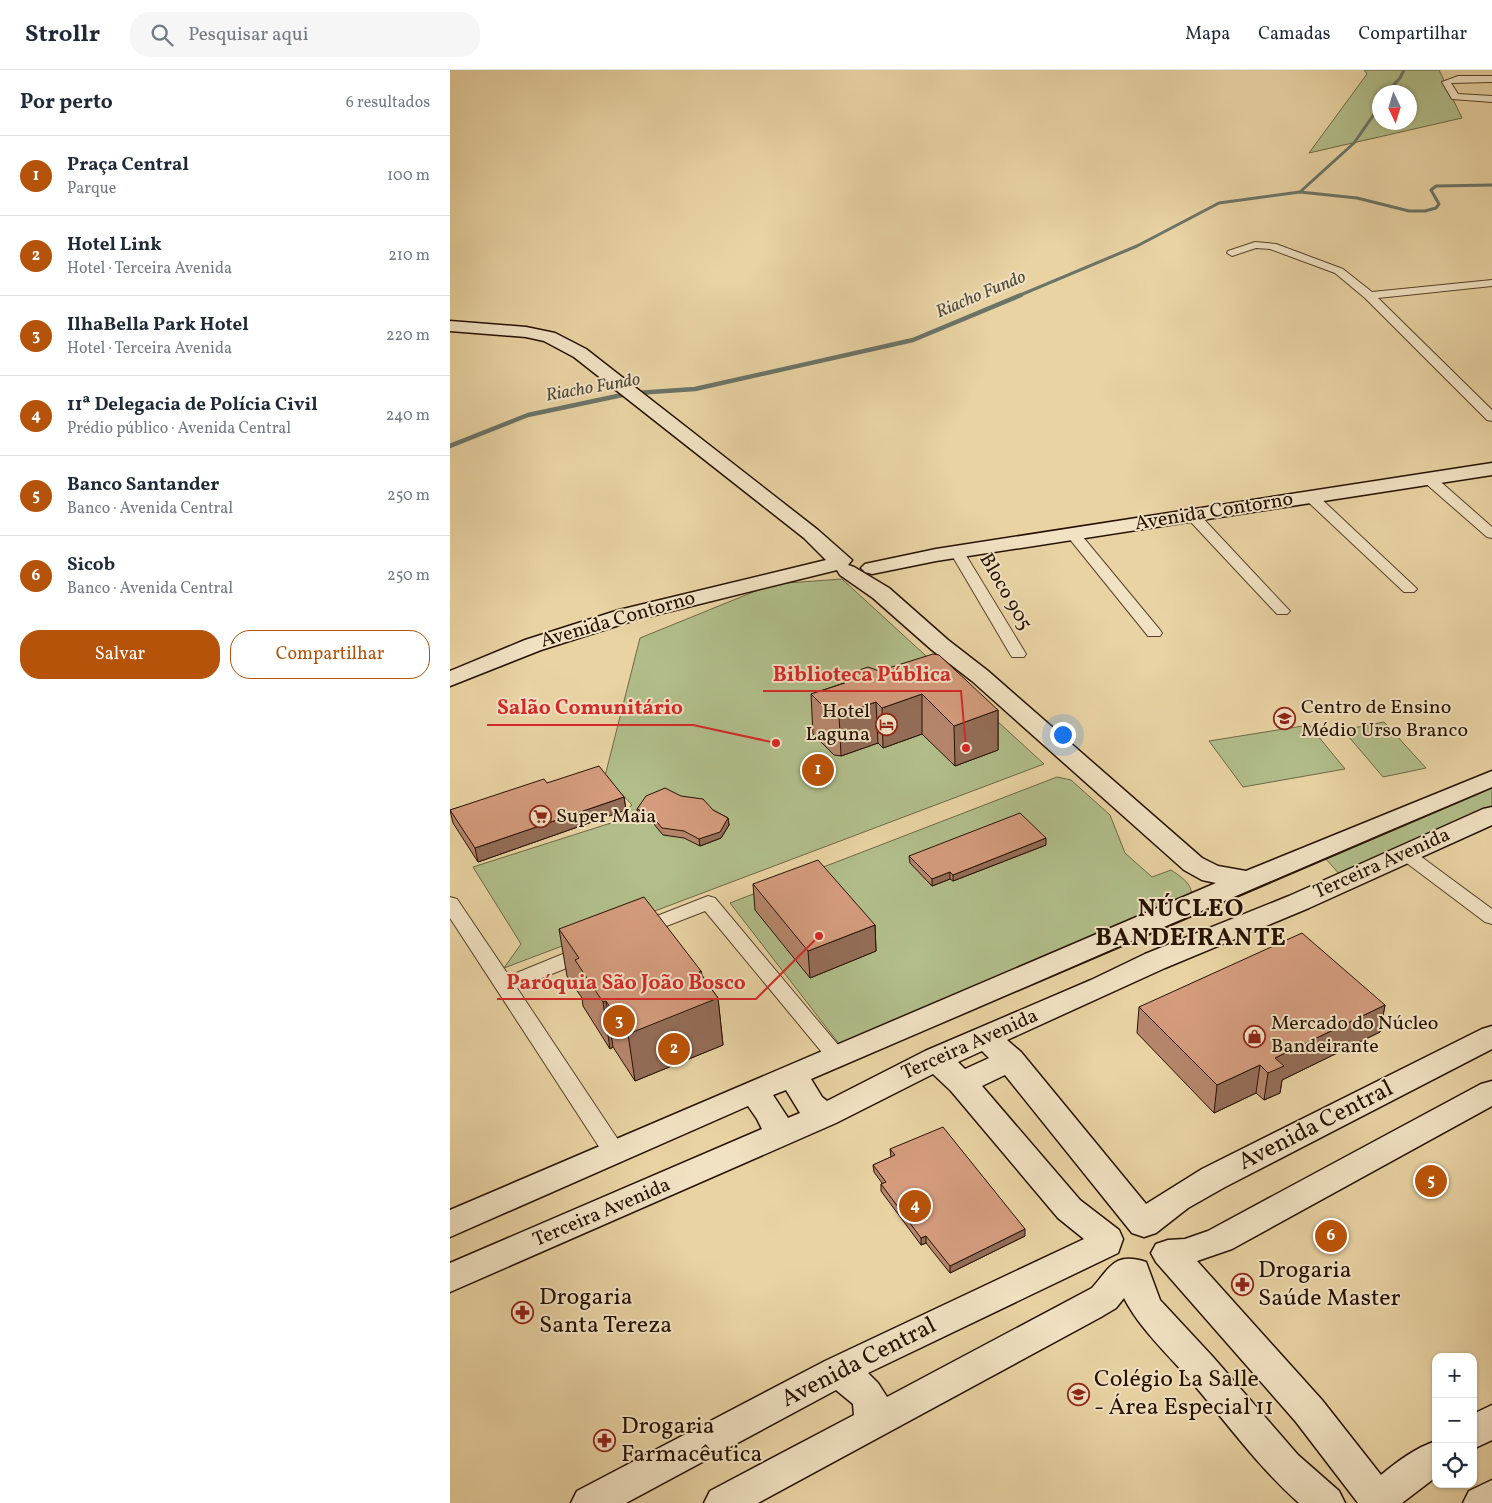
<!DOCTYPE html>
<html lang="pt">
<head>
<meta charset="utf-8">
<style>
	body { margin:0; font-family:Vollkorn,serif; background:#f6f6f7; color:#1f2937 }
	.controls { position:absolute; right:15px; bottom:15px; display:grid; overflow:hidden; border-radius:10px; box-shadow:0 1px 4px #0004 }
	.controls button { width:45px; height:45px; display:grid; place-items:center; padding:0; border:0; border-bottom:1px solid #e0e1e3; background:#fff; color:#1f2937; font:25px sans-serif }
	.compass { position:absolute; left:922px; top:15px; width:45px; height:45px; border-radius:50%; background:#fff; box-shadow:0 1px 4px #0004; rotate:176deg }
	.you { position:absolute; left:612px; top:664px; width:18px; height:18px; margin:-12px; border:4px solid #fff; border-radius:50%; background:#1a73e8; box-shadow:0 0 0 8px #1a73e833 }
	.badge { display:grid; place-items:center; width:32px; height:32px; border-radius:50%; background:#b45309; color:#fff; font-size:16px; font-weight:700 }
	.pin { position:absolute; translate:-50% -50%; border:2px solid #fff; box-shadow:0 1px 5px #0006 }
	.list { margin:0; padding:0; list-style:none }
	h2 { display:flex; justify-content:space-between; align-items:center; height:65px; margin:0; padding:0 20px; font-size:21px }
	h2 small { font-size:16px; font-weight:400; color:#747a83 }
	.list li { display:grid; grid-template-columns:32px 1fr auto; gap:15px; align-items:center; box-sizing:border-box; height:80px; padding:0 20px; border-top:1px solid #e0e1e3 }
	.list b { display:block; font-size:19px; white-space:nowrap }
	.list p { margin:0; font-size:16px; white-space:nowrap; color:#747a83 }
	.list em { font-size:16px; font-style:normal; color:#747a83 }
	.actions { display:flex; gap:10px; padding:15px 20px }
	.actions a { flex:1; padding:11px 0; border:1px solid #b45309; border-radius:20px; text-align:center; font-size:18px; color:#b45309 }
	.actions .main { background:#b45309; color:#fff }
	.icon { flex:none; width:28px; height:28px; fill:none; stroke:currentColor; stroke-width:2; stroke-linecap:round; stroke-linejoin:round }
	.map { position:relative; flex:none; width:1042px; height:1433px; overflow:hidden }
	header { display:flex; align-items:center; gap:30px; box-sizing:border-box; height:70px; padding:0 25px; background:#fff; border-bottom:1px solid #e0e1e3 }
	header strong { font-size:24px }
	nav { display:flex; gap:28px; margin-inline-start:auto; font-size:18px }
	.search { width:350px; height:45px; background:#f6f6f7; display:flex; align-items:center; gap:12px; box-sizing:border-box; padding:0 18px; border-radius:20px; color:#747a83; font-size:19px }
	main { display:flex }
	aside { flex:1; background:#fff }
	.map>svg:first-child { display:block }
	.green { fill:#b1be8a; stroke:#6c6845; fill-rule:evenodd }
	.lines { fill:none; stroke-linecap:round; stroke-linejoin:round }
	.stream-far1 { stroke:#6b7468; stroke-width:3 }
	.stream { stroke:#6b7468; stroke-width:4.5 }
	.street-casing { stroke:#574229; stroke-width:2 }
	.secondary-casing { stroke:#261100; stroke-width:3 }
	.street { fill:#f1e2c3; fill-rule:evenodd }
	.secondary { fill:#f1e2c3; fill-rule:evenodd }
	.wall { fill:#b6866c; stroke:#261100 }
	.shaded-wall { fill:#946d58; stroke:#261100 }
	.building { fill:#d49c7d; stroke:#261100 }
	.labels { text-anchor:middle; dominant-baseline:central; stroke-width:4; stroke-linejoin:round; paint-order:stroke }
	.far-water-label { font-size:18px; font-style:italic; fill:#4e4b3d; stroke:#f1e2c3 }
	.street-label { font-size:20px; fill:#261100; stroke:#f1e2c3 }
	.poi-label { font-size:20px; fill:#261100; stroke:#f1e2c3; text-anchor:start }
	.near-street-label { font-size:24px; fill:#261100; stroke:#f1e2c3 }
	.near-poi-label { font-size:24px; fill:#261100; stroke:#f1e2c3; text-anchor:start }
	.district-label { font-size:25px; font-weight:bold; letter-spacing:1px; fill:#261100; stroke:#f1e2c3 }
	.leader { fill:none; stroke:#d62828; stroke-width:2 }
	.callout-dot { fill:#d62828; stroke:#f1e2c3; stroke-width:2 }
	.callout-label { font-size:21px; text-anchor:middle; font-weight:bold; fill:#d62828; stroke:#f1e2c3; stroke-width:4; stroke-linejoin:round; paint-order:stroke }
</style>
</head>
<body>
<header>
<strong>Strollr</strong>
<div class="search"><svg class="icon" aria-label="search" viewBox="0 0 24 24"><circle cx="10" cy="10" r="6"/><path d="M15 15l6 6"/></svg>Pesquisar aqui</div>
<nav><a>Mapa</a><a>Camadas</a><a>Compartilhar</a></nav>
</header>
<main>
<aside>
<h2>Por perto<small>6 resultados</small></h2>
<ul class="list">
<li><span class="badge">1</span><div><b>Praça Central</b><p>Parque</p></div><em>100 m</em></li>
<li><span class="badge">2</span><div><b>Hotel Link</b><p>Hotel · Terceira Avenida</p></div><em>210 m</em></li>
<li><span class="badge">3</span><div><b>IlhaBella Park Hotel</b><p>Hotel · Terceira Avenida</p></div><em>220 m</em></li>
<li><span class="badge">4</span><div><b>11ª Delegacia de Polícia Civil</b><p>Prédio público · Avenida Central</p></div><em>240 m</em></li>
<li><span class="badge">5</span><div><b>Banco Santander</b><p>Banco · Avenida Central</p></div><em>250 m</em></li>
<li><span class="badge">6</span><div><b>Sicob</b><p>Banco · Avenida Central</p></div><em>250 m</em></li>
</ul>
<div class="actions"><a class="main">Salvar</a><a>Compartilhar</a></div>
</aside>
<div class="map">
<svg width="1042" height="1433" viewBox="0 0 1042 1433">
	<rect width="100%" height="100%" fill="#e9d3a3"/>
	<filter id="stains"><feTurbulence type="fractalNoise" baseFrequency=".004" numOctaves="4"/><feColorMatrix values="0 0 0 0 .2 0 0 0 0 .09 0 0 0 0 .02 0 0 0 .5 -.17"/></filter>
	<radialGradient id="worn" r=".72"><stop offset=".6" stop-color="#630" stop-opacity="0"/><stop offset="1" stop-color="#630" stop-opacity=".3"/></radialGradient>
	<g class="green">
		<path d="M 914,0 L 989,0 L 1012,48 L 859,83 L 917,4 ZM 929,22 L 959,22 L 959,52 L 929,52 Z"/>
		<polygon points="392,509 594,694 54,898 71,874 23,797 161,753 182,735 155,706 190,568 323,514"/>
		<polygon points="934,652 976,698 933,707 893,660"/>
		<polygon points="859,655 895,699 793,717 759,671"/>
		<path d="M 607,707 L 621,710 L 660,745 L 675,783 L 702,807 L 721,800 C 731,807 744,814 741,828 L 390,975 L 280,833 Z"/>
		<polygon points="1042,714 1042,740 892,807 876,789"/>
	</g>
	<g class="lines">
		<g class="stream-far1">
			<polyline points="937,22 950,8 954,0"/>
			<polyline points="850,122 904,73 929,37"/>
			<polyline points="568,226 687,176 769,133 850,122 907,128 959,141 975,141 986,138 989,134 981,120 986,116 1042,115"/>
		</g>
		<g class="stream">
			<polyline points="186,323 245,319 463,270 571,225"/>
			<polyline points="0,376 78,345 177,324"/>
		</g>
		<defs>
			<g id="street">
				<polygon points="1008,6 1042,6 1042,12 1001,13 1008,24 1042,26 1042,32 1002,29 992,12"/>
				<polygon points="805,172 826,174 893,199 922,222 1042,210 1042,216 928,228 1042,340 1042,351 1037,350 915,228 885,203 820,179 806,178 782,186 777,183 778,181"/>
				<polygon points="979,405 984,406 1042,457 1042,468 1037,467 974,412 972,409 974,406"/>
				<polygon points="861,423 866,424 964,516 967,519 964,522 954,522 856,430 854,427 856,424"/>
				<polygon points="743,442 748,443 837,538 840,541 837,544 827,544 738,449 736,446 738,443"/>
				<polygon points="623,460 628,461 710,560 712,563 710,566 698,566 618,467 616,464 618,461"/>
				<polygon points="507,478 512,479 514,482 576,584 574,587 562,587 560,584 500,482 502,479"/>
				<polygon points="956,778 962,780 1042,839 1042,854 1035,852 950,788 947,784 950,780"/>
				<polygon points="258,826 265,828 394,982 397,987 394,992 387,994 380,992 255,841 191,866 184,865 181,860 184,855"/>
				<polygon points="0,827 7,829 59,906 130,877 137,875 144,877 147,882 144,887 67,918 173,1077 176,1083 173,1089 165,1091 157,1089 0,848"/>
			</g>
			<g id="secondary">
				<path d="M 0,251 L 76,257 L 105,263 L 136,279 L 368,460 L 402,490 L 398,495 L 404,497 L 439,518 L 498,570 L 538,601 L 752,788 L 768,796 L 796,801 L 1042,701 L 1042,717 C 814,813 588,912 361,1009 L 372,1027 L 377,1031 L 475,981 L 641,910 L 695,884 L 839,826 L 1033,739 L 1042,737 L 1042,755 L 859,838 L 715,898 L 557,970 L 571,982 L 696,1134 L 752,1099 L 1032,959 L 1042,956 L 1042,979 L 775,1117 L 738,1138 L 706,1163 L 694,1167 L 682,1163 L 555,1005 L 532,1016 L 630,1130 L 669,1160 L 673,1169 L 668,1183 L 418,1303 L 428,1313 L 437,1327 L 642,1218 C 661,1196 665,1182 696,1192 L 710,1230 L 763,1287 L 848,1385 L 889,1421 L 895,1433 L 849,1433 C 807,1396 775,1350 738,1308 C 716,1282 690,1259 674,1228 L 666,1238 L 651,1247 L 308,1433 L 254,1433 L 260,1421 L 404,1345 L 403,1334 L 386,1320 L 176,1433 L 121,1433 L 127,1421 L 375,1291 L 634,1169 L 608,1148 L 501,1021 L 483,1004 L 386,1053 L 0,1222 L 0,1193 L 312,1059 L 307,1049 L 298,1036 L 0,1167 L 0,1140 L 766,813 L 752,810 L 734,800 L 522,611 L 482,580 L 423,528 L 390,505 L 387,500 L 185,550 L 91,580 L 0,616 L 0,601 L 75,570 L 169,540 L 376,490 L 354,468 L 124,287 L 94,271 L 76,267 L 0,261 ZM 532,981 L 539,988 L 515,999 L 508,992 ZM 336,1020 L 350,1043 L 338,1048 L 323,1025 Z"/>
				<polygon points="1042,393 1042,405 486,491 422,504 415,502 411,498 415,494 486,479"/>
				<path d="M 1042,1011 L 1042,1036 L 782,1179 L 747,1191 L 872,1330 L 931,1405 C 948,1391 965,1378 986,1371 L 986,1407 L 952,1433 L 908,1433 L 846,1352 L 706,1192 L 701,1183 L 706,1174 L 718,1170 L 735,1169 L 758,1161 L 1031,1014 Z"/>
				<polygon points="1042,1335 1042,1370 1023,1379 1023,1344"/>
				<polygon points="1042,1410 1042,1433 1013,1433 1019,1421"/>
			</g>
		</defs>
		<use href="#street" class="street-casing"/>
		<use href="#secondary" class="secondary-casing"/>
		<use href="#street" class="street"/>
		<use href="#secondary" class="secondary"/>
	</g>
	<g class="wall">
		<polygon points="407,601 429,601 548,640 548,680 505,696 472,664 433,678 428,673 391,686 384,685 363,664 361,624 394,613 394,612 407,607"/>
		<polygon points="97,713 174,727 176,740 28,792 3,753 0,740"/>
		<polygon points="187,739 263,740 278,748 279,755 271,768 250,776 234,768 213,765 203,753 188,746"/>
		<polygon points="596,775 503,811 500,809 482,816 460,793 459,786"/>
		<polygon points="303,814 425,855 426,881 360,908 305,840"/>
		<polygon points="109,859 251,901 252,905 268,928 273,975 185,1011 163,977 160,979 133,936 132,928 117,906"/>
		<polygon points="935,935 930,962 832,1010 830,1023 814,1030 806,1023 764,1043 687,963 689,937"/>
		<polygon points="440,1079 575,1166 500,1203 476,1173 471,1175 431,1121 431,1114 432,1113 424,1102 423,1095 441,1087"/>
	</g>
	<g class="shaded-wall">
		<polygon points="472,624 472,664 433,678 432,638"/>
		<polygon points="426,632 428,673 391,686 389,645"/>
		<polygon points="548,640 548,680 505,696 504,656"/>
		<polygon points="174,727 176,740 28,792 25,778"/>
		<polygon points="278,748 279,755 271,768 250,776 249,769"/>
		<polygon points="596,768 596,775 503,811 503,805"/>
		<polygon points="500,802 500,809 482,816 482,809"/>
		<polygon points="425,855 426,881 360,908 358,881"/>
		<polygon points="251,901 255,933 268,928 273,975 185,1011 178,964 249,902"/>
		<polygon points="156,931 163,977 160,979 153,932"/>
		<polygon points="935,935 930,962 832,1010 830,1023 814,1030 818,1003 825,988"/>
		<polygon points="810,995 806,1023 764,1043 767,1015"/>
		<polygon points="575,1159 575,1166 500,1203 500,1196"/>
		<polygon points="476,1166 476,1173 471,1175 471,1168"/>
	</g>
	<g class="building">
		<polygon points="483,584 489,585 548,640 504,656 472,624 432,638 426,632 389,645 382,645 361,624 395,613 394,612 409,607 407,601 418,597 429,601"/>
		<polygon points="149,696 174,727 25,778 0,740 94,709 97,713"/>
		<polygon points="215,718 231,726 253,729 263,740 278,748 270,762 249,769 234,761 212,758 202,746 187,739 196,726"/>
		<polygon points="570,743 596,768 503,805 500,802 482,809 459,786"/>
		<polygon points="368,790 425,855 358,881 303,814"/>
		<polygon points="194,827 251,901 249,902 268,928 178,964 156,931 153,932 125,890 129,888 109,859"/>
		<polygon points="852,863 935,935 825,988 834,996 818,1003 810,995 767,1015 689,937"/>
		<polygon points="493,1057 575,1159 500,1196 476,1166 471,1168 431,1114 436,1112 423,1095 445,1085 440,1079"/>
	</g>
	<defs>
		<symbol id="school-ring" viewBox="-11 -11 22 22"><circle r="9.5" fill="#f1e2c3" stroke="#8f2418" stroke-width="1.5"/><path d="M0-5L7-2L0 1L-7-2ZM-4 1L0 2.5L4 1V4Q0 6-4 4Z" fill="#8f2418"/></symbol>
		<symbol id="hotel-ring" viewBox="-11 -11 22 22"><circle r="9.5" fill="#f1e2c3" stroke="#8f2418" stroke-width="1.5"/><path d="M-6-4.5h1.5V1H6V5H4.5V3h-9V5H-6ZM-4 0a1.8 1.8 0 1 1 3.6 0ZM.5 0V-2.5h3Q6-2.5 6 0Z" fill="#8f2418"/></symbol>
		<symbol id="supermarket-ring" viewBox="-11 -11 22 22"><circle r="9.5" fill="#f1e2c3" stroke="#8f2418" stroke-width="1.5"/><path d="M-6-5.5h2.5l.6 2H6L4.5 2H-2.5L-4.4-4H-6ZM-1.5 3.2a1.3 1.3 0 1 0 .1 0ZM3 3.2a1.3 1.3 0 1 0 .1 0Z" fill="#8f2418"/></symbol>
		<symbol id="shop-ring" viewBox="-11 -11 22 22"><circle r="9.5" fill="#f1e2c3" stroke="#8f2418" stroke-width="1.5"/><path d="M-5-2.5h2.3a2.7 3.5 0 0 1 5.4 0H5L5.5 6h-11ZM-1.5-2.5h3a1.5 2.3 0 0 0-3 0Z" fill="#8f2418"/></symbol>
		<symbol id="pharmacy-ring" viewBox="-11 -11 22 22"><circle r="9.5" fill="#f1e2c3" stroke="#8f2418" stroke-width="1.5"/><path d="M-2-6h4v4h4v4h-4v4h-4v-4h-4v-4h4Z" fill="#8f2418"/></symbol>
	</defs>
	<g fill-rule="evenodd">
		<use href="#school-ring" x="822" y="636" width="25" height="25"/>
		<use href="#hotel-ring" x="424" y="642" width="25" height="25"/>
		<use href="#supermarket-ring" x="78" y="734" width="25" height="25"/>
		<use href="#shop-ring" x="792" y="954" width="25" height="25"/>
		<use href="#pharmacy-ring" x="780" y="1202" width="25" height="25"/>
		<use href="#pharmacy-ring" x="60" y="1230" width="25" height="25"/>
		<use href="#school-ring" x="616" y="1312" width="25" height="25"/>
		<use href="#pharmacy-ring" x="142" y="1358" width="25" height="25"/>
	</g>
	<g class="labels">
		<g class="far-water-label">
			<text transform="translate(531 225) rotate(-23)">Riacho Fundo</text>
			<text transform="translate(143 318) rotate(-10)">Riacho Fundo</text>
		</g>
		<g class="street-label">
			<text transform="translate(764 442) rotate(-9)">Avenida Contorno</text>
			<text transform="translate(555 522) rotate(60)">Bloco 905</text>
			<text transform="translate(168 550) rotate(-16)">Avenida Contorno</text>
			<text transform="translate(932 794) rotate(-24)">Terceira Avenida</text>
			<text transform="translate(520 975) rotate(-24)">Terceira Avenida</text>
			<text transform="translate(152 1143) rotate(-23)">Terceira Avenida</text>
		</g>
		<g class="poi-label">
			<text x="851" y="638">Centro de Ensino<tspan x="851" dy="23">Médio Urso Branco</tspan></text>
			<text x="420" y="642" text-anchor="end">Hotel<tspan x="420" dy="23">Laguna</tspan></text>
			<text x="106" y="747">Super Maia</text>
			<text x="821" y="954">Mercado do Núcleo<tspan x="821" dy="23">Bandeirante</tspan></text>
		</g>
		<g class="near-street-label">
			<text transform="translate(866 1056) rotate(-27)">Avenida Central</text>
			<text transform="translate(409 1293) rotate(-27)">Avenida Central</text>
		</g>
		<g class="near-poi-label">
			<text x="808" y="1201">Drogaria<tspan x="808" dy="28">Saúde Master</tspan></text>
			<text x="89" y="1228">Drogaria<tspan x="89" dy="28">Santa Tereza</tspan></text>
			<text x="644" y="1310">Colégio La Salle<tspan x="644" dy="28">- Área Especial 11</tspan></text>
			<text x="171" y="1357">Drogaria<tspan x="171" dy="28">Farmacêutica</tspan></text>
		</g>
		<g class="district-label">
			<text x="741" y="839">NÚCLEO<tspan x="741" dy="29">BANDEIRANTE</tspan></text>
		</g>
	</g>
	<path class="leader" d="M516 678L511 621H313M326 673L243 655H37M369 866L306 929H47"/>
	<g class="callout-dot">
		<circle cx="516" cy="678" r="5"/>
		<circle cx="326" cy="673" r="5"/>
		<circle cx="369" cy="866" r="5"/>
	</g>
	<g class="callout-label">
		<text x="412" y="611">Biblioteca Pública</text>
		<text x="140" y="644">Salão Comunitário</text>
		<text x="176" y="919">Paróquia São João Bosco</text>
	</g>
	<rect width="100%" height="100%" filter="url(#stains)"/>
	<rect width="100%" height="100%" fill="url(#worn)"/>
</svg>
<div class="controls">
<button>+</button>
<button>−</button>
<button><svg class="icon" aria-label="locate" viewBox="0 0 24 24"><circle cx="12" cy="12" r="6"/><path d="M12 2v4M12 18v4M2 12h4M18 12h4"/></svg></button>
</div>
<svg class="compass" viewBox="-18 -18 36 36"><path d="M0-13l5 13h-10z" fill="#e53935"/><path d="M0 13l5-13h-10z" fill="#747a83"/></svg>
<div class="you"></div>
<div class="pin badge" style="left:368px;top:700px">1</div>
<div class="pin badge" style="left:224px;top:979px">2</div>
<div class="pin badge" style="left:169px;top:951px">3</div>
<div class="pin badge" style="left:465px;top:1136px">4</div>
<div class="pin badge" style="left:981px;top:1111px">5</div>
<div class="pin badge" style="left:881px;top:1166px">6</div>
</div>
</main>
</body>
</html>
